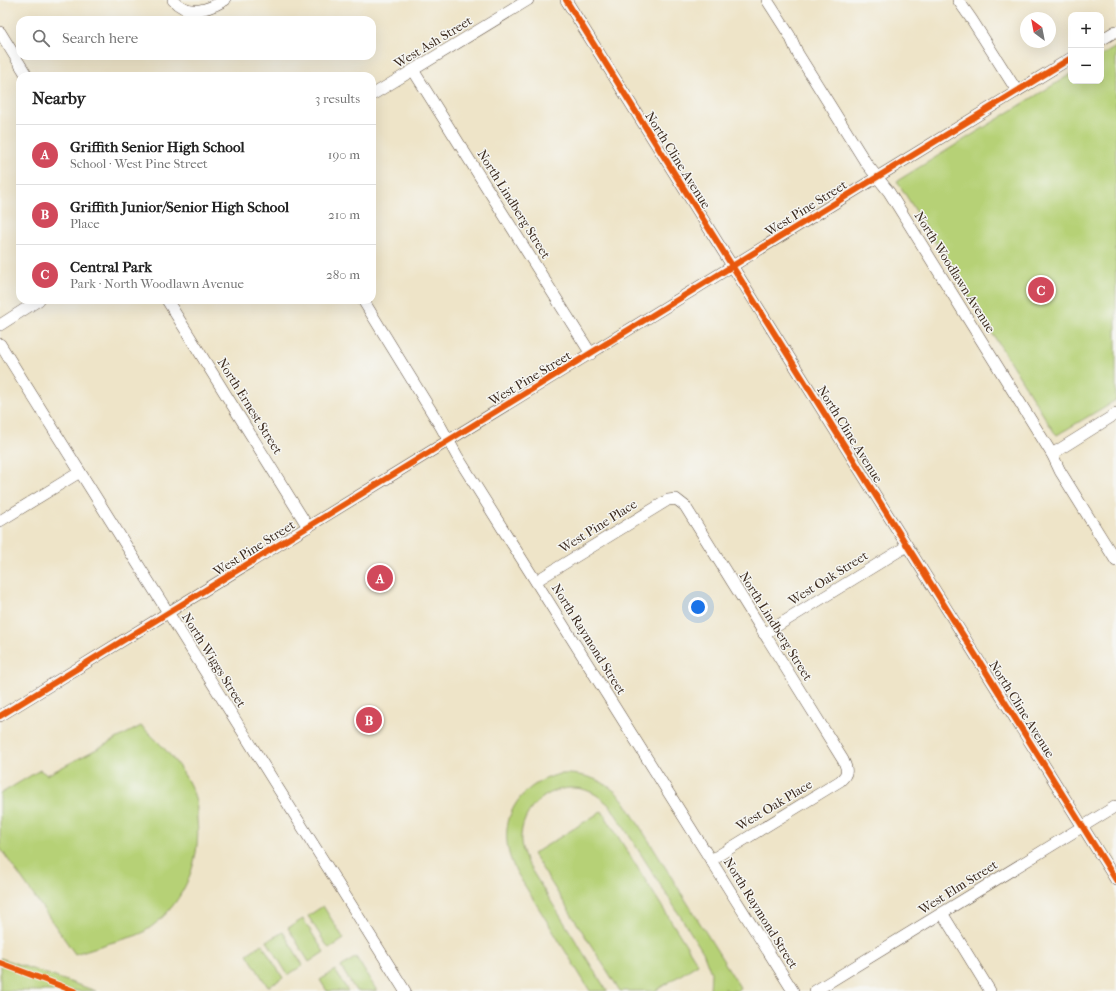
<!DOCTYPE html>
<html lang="en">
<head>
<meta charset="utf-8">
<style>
	body { margin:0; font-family:"IM FELL French Canon",serif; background:#f2f2f2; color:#222 }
	.controls { position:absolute; right:12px; top:12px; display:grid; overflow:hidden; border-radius:8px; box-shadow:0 4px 16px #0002 }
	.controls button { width:36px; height:36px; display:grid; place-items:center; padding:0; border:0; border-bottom:1px solid #e0e0e0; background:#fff; color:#222; font:20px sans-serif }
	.compass { position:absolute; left:1020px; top:12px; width:36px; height:36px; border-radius:50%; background:#fff; box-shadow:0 4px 16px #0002; rotate:328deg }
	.you { position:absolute; left:698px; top:607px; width:14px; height:14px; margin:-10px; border:3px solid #fff; border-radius:50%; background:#1a73e8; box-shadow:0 0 0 6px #1a73e833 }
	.badge { display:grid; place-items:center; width:26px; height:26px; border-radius:50%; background:#d1495b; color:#fff; font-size:13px; font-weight:700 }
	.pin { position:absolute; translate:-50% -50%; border:2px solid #fff; box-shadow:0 1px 4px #0006 }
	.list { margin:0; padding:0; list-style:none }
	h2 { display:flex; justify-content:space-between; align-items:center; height:52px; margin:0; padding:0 16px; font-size:17px }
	h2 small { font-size:13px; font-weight:400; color:#767676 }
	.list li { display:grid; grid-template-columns:26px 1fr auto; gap:12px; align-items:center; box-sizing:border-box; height:60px; padding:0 16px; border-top:1px solid #e0e0e0 }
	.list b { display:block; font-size:15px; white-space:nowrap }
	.list p { margin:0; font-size:13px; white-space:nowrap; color:#767676 }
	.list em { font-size:13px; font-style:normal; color:#767676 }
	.icon { flex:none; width:22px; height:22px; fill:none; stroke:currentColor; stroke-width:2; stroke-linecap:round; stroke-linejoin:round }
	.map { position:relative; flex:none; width:1116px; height:991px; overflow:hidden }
	.search { position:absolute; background:#fff; box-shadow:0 4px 16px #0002; left:16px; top:16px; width:360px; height:44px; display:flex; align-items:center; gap:10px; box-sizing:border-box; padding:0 14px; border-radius:12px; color:#767676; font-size:15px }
	.panel { position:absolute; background:#fff; box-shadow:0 4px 16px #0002; left:16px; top:72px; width:360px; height:232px; border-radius:12px }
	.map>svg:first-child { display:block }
	.green { fill:#b6d176; stroke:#787e4a }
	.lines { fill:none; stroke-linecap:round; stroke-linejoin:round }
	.minor-casing { stroke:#564638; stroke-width:12 }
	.minor { stroke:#fff; stroke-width:11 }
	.cycleway-casing { stroke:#f6f6f2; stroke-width:8 }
	.cycleway { stroke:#e8590c; stroke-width:6 }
	.labels { text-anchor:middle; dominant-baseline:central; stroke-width:3; stroke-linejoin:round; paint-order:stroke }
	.street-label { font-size:13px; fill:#3b2a1e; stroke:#f6f6f2 }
</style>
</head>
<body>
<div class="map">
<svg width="1116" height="991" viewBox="0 0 1116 991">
	<rect width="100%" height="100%" fill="#f6f6f2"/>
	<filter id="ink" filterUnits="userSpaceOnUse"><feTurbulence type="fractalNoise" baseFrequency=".025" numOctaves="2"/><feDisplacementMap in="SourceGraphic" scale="8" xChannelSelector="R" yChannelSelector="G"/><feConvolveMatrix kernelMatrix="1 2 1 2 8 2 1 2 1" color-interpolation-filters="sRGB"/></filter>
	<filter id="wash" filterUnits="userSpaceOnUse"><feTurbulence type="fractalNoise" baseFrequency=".012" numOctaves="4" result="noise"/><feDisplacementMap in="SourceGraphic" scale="16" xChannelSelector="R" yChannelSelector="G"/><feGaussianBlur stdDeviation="0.9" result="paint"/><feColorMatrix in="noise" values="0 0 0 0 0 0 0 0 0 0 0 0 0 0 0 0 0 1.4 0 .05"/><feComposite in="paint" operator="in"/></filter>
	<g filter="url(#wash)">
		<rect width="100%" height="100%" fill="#eee4c8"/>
		<g class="green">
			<polygon points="1116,47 1116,400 1057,435 1054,432 897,181 1071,74 1071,81 1101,81 1101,56"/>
			<path d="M 141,726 C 163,745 188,772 196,801 C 197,807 197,813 197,819 C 202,864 181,910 142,933 C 136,936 128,938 121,940 C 106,944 90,949 75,954 L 0,848 L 0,794 L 40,770 L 47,775 Z"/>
			<path d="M 560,774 C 586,773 608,781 624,801 L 741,989 L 738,991 L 727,991 L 725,988 L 724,991 L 710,991 L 711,973 L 703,952 L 611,807 C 605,801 599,796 591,792 C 560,778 523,802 521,836 C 520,845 524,854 527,863 L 607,991 L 590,991 L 517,873 C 493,830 512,786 560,774 Z"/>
			<polygon points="602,811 698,964 655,991 620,991 533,854"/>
			<polygon points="323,906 344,939 329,949 308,916"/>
			<polygon points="303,919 324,952 309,962 288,928"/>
			<polygon points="283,932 303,965 288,975 267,941"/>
			<polygon points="262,944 283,978 268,987 247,954"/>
			<polygon points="356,957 377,991 356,991 341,967"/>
			<polygon points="0,958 96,991 0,991"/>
			<polygon points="335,970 348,991 327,991 320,980"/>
		</g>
	</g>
	<g filter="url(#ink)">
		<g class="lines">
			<defs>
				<g id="minor">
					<path d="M 173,0 C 188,17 208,10 225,0"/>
					<polyline points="566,0 1116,880"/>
					<polyline points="767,0 790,36 798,54 866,163 889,192 1052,454 1060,471 1116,561"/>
					<polyline points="958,0 972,20 1017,91"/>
					<polyline points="0,32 27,76"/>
					<polyline points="1101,40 1116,31"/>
					<polyline points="413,70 591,354"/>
					<polyline points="372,95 528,0"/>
					<polyline points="167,300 308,527"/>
					<polyline points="363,300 441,427 457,456 793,991"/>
					<polyline points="0,325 39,300"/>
					<polyline points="0,344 405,991"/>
					<polyline points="1052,454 1116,414"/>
					<polyline points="0,521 80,472"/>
					<path d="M 536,581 L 668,500 L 676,499 L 685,506 L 843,760 C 848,770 848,774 840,781 L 711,860"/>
					<polyline points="764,634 907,546"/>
					<polyline points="0,716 1071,58"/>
					<polyline points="942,913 990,991"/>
					<polyline points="815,991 1116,806"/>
				</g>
			</defs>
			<use href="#minor" class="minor-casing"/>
			<use href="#minor" class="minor"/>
			<defs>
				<g id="cycleway">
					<polyline points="566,0 1116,880"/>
					<polyline points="0,716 1071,58"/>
					<polyline points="0,963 74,991"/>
				</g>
			</defs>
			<use href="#cycleway" class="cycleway-casing"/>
			<use href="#cycleway" class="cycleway"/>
		</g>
	</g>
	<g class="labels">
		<g class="street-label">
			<text transform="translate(433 42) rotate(-31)">West Ash Street</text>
			<text transform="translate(678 160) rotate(58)">North Cline Avenue</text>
			<text transform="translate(514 204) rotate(58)">North Lindberg Street</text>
			<text transform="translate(806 208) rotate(-32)">West Pine Street</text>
			<text transform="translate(955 272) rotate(58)">North Woodlawn Avenue</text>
			<text transform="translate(530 378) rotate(-31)">West Pine Street</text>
			<text transform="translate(250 406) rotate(58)">North Ernest Street</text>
			<text transform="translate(850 434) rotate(58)">North Cline Avenue</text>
			<text transform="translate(598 526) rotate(-32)">West Pine Place</text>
			<text transform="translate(254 548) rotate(-32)">West Pine Street</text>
			<text transform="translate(828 578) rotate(-32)">West Oak Street</text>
			<text transform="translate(776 626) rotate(58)">North Lindberg Street</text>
			<text transform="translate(589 639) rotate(58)">North Raymond Street</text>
			<text transform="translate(214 660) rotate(58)">North Wiggs Street</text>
			<text transform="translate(1022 709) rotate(58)">North Cline Avenue</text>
			<text transform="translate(774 805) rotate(-31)">West Oak Place</text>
			<text transform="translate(958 887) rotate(-32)">West Elm Street</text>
			<text transform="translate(761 913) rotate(58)">North Raymond Street</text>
		</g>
	</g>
</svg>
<div class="controls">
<button>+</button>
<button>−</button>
</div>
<svg class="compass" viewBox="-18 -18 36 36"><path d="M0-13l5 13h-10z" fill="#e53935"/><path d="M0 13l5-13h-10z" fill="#767676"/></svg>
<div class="you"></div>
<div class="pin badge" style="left:380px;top:578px">A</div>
<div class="pin badge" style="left:369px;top:720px">B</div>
<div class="pin badge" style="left:1041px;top:290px">C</div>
<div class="search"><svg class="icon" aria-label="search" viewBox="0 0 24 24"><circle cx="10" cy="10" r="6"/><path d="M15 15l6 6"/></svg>Search here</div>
<section class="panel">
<h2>Nearby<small>3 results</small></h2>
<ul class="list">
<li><span class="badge">A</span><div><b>Griffith Senior High School</b><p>School · West Pine Street</p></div><em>190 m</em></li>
<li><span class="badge">B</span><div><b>Griffith Junior/Senior High School</b><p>Place</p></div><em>210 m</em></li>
<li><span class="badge">C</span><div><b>Central Park</b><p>Park · North Woodlawn Avenue</p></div><em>280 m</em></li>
</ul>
</section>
</div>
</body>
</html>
